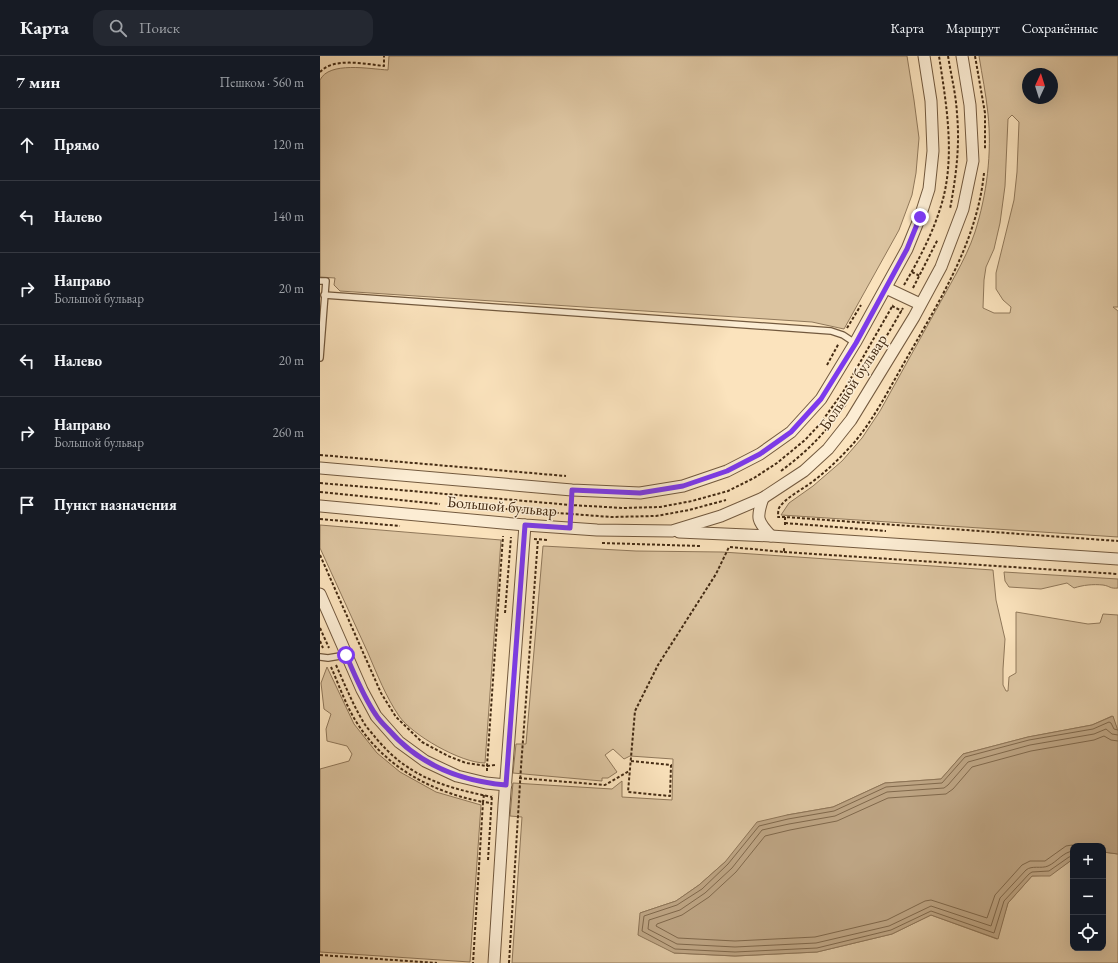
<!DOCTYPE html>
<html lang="ru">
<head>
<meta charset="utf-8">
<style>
	body { margin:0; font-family:"EB Garamond",serif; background:#242831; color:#f1f3f6 }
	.controls { position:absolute; right:12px; bottom:12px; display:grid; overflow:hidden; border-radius:8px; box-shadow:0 4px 16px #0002 }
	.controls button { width:36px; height:36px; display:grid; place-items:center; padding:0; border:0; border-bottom:1px solid #363941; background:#171b24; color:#f1f3f6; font:20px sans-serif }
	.compass { position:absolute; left:702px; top:12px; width:36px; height:36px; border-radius:50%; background:#171b24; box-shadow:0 4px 16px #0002; rotate:4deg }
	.stop { position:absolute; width:12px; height:12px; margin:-9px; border:3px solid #7c3aed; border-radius:50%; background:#fff }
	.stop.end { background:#7c3aed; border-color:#fff; box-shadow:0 1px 4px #0008 }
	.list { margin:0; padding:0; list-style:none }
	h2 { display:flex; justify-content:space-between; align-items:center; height:52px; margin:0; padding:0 16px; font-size:17px }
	h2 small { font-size:13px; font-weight:400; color:#9ea1a6 }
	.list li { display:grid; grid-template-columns:26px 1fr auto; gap:12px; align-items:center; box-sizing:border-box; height:72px; padding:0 16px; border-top:1px solid #363941 }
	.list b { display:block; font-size:15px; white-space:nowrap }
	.list p { margin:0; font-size:13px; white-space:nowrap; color:#9ea1a6 }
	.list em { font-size:13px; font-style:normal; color:#9ea1a6 }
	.icon { flex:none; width:22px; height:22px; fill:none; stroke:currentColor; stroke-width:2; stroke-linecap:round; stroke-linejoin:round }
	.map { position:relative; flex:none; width:798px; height:907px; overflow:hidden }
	header { display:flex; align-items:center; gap:24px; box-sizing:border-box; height:56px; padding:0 20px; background:#171b24; border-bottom:1px solid #363941 }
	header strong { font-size:19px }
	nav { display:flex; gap:22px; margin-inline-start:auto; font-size:14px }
	.search { width:280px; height:36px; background:#242831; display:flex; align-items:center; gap:10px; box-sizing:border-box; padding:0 14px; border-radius:12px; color:#9ea1a6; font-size:15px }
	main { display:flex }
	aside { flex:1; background:#171b24 }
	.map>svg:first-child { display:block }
	.green { fill:#dcc4a0; stroke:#90785a; fill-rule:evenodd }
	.water { fill:#bda483; stroke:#8d7456 }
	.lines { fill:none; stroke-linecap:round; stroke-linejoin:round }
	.shore { stroke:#80684b; stroke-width:1 }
	.service-casing { stroke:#72593e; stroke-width:8 }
	.minor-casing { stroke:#72593e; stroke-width:13 }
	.path { stroke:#442b13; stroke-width:2; stroke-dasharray:3 2; stroke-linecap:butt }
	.service { stroke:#fcedd4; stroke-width:5.5 }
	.minor { stroke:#fcedd4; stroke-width:11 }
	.route { stroke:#7c3aed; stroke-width:5 }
	.labels { text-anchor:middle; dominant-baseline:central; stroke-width:3; stroke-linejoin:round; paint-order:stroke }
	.street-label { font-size:16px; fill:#442b13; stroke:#fcedd4 }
</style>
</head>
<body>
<header>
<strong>Карта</strong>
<div class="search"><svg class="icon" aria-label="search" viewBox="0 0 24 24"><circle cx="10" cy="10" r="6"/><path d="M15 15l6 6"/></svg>Поиск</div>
<nav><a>Карта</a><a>Маршрут</a><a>Сохранённые</a></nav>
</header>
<main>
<aside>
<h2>7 мин<small>Пешком · 560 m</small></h2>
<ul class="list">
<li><svg class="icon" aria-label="ahead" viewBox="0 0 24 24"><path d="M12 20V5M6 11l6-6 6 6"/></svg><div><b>Прямо</b></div><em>120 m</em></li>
<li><svg class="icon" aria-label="left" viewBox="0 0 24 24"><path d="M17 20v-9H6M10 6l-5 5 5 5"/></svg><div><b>Налево</b></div><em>140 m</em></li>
<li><svg class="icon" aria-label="right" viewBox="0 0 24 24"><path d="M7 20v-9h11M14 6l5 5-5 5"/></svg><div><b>Направо</b><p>Большой бульвар</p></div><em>20 m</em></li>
<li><svg class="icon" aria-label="left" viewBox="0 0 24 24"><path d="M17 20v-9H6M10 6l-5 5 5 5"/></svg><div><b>Налево</b></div><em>20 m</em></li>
<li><svg class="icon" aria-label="right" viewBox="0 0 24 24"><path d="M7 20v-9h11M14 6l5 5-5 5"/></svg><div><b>Направо</b><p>Большой бульвар</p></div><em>260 m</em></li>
<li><svg class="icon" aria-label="arrive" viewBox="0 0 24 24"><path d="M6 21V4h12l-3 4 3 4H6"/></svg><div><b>Пункт назначения</b></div></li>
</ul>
</aside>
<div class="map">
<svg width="798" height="907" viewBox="0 0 798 907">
	<rect width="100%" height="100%" fill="#fbe3bd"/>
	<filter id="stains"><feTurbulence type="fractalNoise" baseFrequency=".005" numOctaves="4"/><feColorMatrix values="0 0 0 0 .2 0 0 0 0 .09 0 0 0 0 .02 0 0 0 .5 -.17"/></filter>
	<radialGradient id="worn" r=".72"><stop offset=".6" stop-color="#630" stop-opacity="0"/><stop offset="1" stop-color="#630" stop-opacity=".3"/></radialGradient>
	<g class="green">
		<path d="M 69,0 L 587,0 L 594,44 L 599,82 L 596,117 L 592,139 L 579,174 L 524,273 L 492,266 L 20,235 L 14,229 L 15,222 L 0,221 L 0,24 C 9,5 50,13 68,14 Z"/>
		<path d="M 659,0 L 798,0 L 798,251 L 793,251 L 798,255 L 798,481 L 461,459 L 469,447 L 493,430 L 522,405 L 542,382 L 560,355 L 636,218 C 643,205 650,191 655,176 C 667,138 672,97 668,58 C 666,38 662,19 659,0 ZM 708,18 L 732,18 L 732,42 L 708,42 ZM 692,59 L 699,66 L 697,116 L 694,144 L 676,217 L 676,233 L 683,244 L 691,251 L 690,257 L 674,257 L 663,252 L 664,224 L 666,211 L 674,193 L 680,167 L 685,130 L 688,63 Z"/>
		<path d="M 0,469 L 181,484 L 165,707 C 141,707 92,679 79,660 C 66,641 57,618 48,597 C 32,562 16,527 0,492 Z"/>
		<polygon points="223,490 316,495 402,496 673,514 676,544 685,583 683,613 683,629 686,635 688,635 689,621 696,617 696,556 768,568 780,567 783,558 798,559 798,675 792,660 772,669 708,681 643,698 621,723 565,727 513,751 467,759 405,806 379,829 356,845 320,857 354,897 415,900 497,896 572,878 611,859 677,883 688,847 712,820 730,819 753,803 753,892 783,892 783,796 798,798 798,907 192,907 202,761 190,760 193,727 292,733 302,725 302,741 352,744 353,703 310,700 304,703 293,693 285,699 297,716 288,722 282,722 282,725 193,717 196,688 206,688"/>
		<path d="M 684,516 L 798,523 L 798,532 C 790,533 790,530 783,529 C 773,528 763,529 754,532 L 747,527 L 721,533 L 689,531 L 685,525 Z"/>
		<polygon points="7,611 34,668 57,697 80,716 116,736 161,749 150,906 0,896 0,713 29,705 32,698 27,690 7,685 6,673 11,658 4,653 1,627"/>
	</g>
	<polygon class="water" points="793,660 798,675 798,798 783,796 783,790 753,790 753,803 730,820 712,820 688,847 678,883 611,859 572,878 497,896 415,900 354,897 318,879 320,857 356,845 379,829 405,806 437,766 467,759 513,751 565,727 621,723 643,698 708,681 772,669"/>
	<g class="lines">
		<g class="shore">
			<polyline points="758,790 752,789 746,790 725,805 710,805 702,809 675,839 667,862 611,844 605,845 567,864 495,881 415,885 358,882 336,870 337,868 362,859 389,841 416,816 445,780 470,774 517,765 568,742 626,738 633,733 652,711 711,695 774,684 784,680 791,684 798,685"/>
			<path d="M 753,795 C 743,796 737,806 728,810 C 721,813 712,809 706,814 L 680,842 L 671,870 L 611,850 L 569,870 L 496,887 L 415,891 L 357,888 L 328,873 L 329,864 L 360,854 L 385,837 L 412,812 L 442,774 L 469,768 L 515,760 L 567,736 L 624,732 L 628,729 L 648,706 L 710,689 L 774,678 L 786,673 L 792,678 L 798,679"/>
			<polyline points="753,800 749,801 729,815 712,816 709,818 684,845 674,877 611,855 571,874 497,892 415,896 355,893 322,875 324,860 357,849 382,833 408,808 439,770 468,763 514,755 566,731 622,727 645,701 709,684 773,673 789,666 791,667 794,673 798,674"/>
		</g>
		<defs>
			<g id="service">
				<polyline points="0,225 6,225 0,302"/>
				<polyline points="4,239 511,275 523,279 535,287"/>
				<polyline points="0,601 8,602 26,599"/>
			</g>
			<g id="minor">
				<polyline points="566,232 600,248"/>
				<polyline points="0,412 252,434 320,437 363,430 407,415 440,398 471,376 501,343 535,287 587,193 600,161 609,133 613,95 611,45 604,0"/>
				<path d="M 443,442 C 436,462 437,465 451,480"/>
				<polyline points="0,450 205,469 277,474 352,475 401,460 443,442 484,415 508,393 531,364 594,261 621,211 643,153 653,105 650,49 642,0"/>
				<polyline points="359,476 451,480 798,503"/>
				<polyline points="0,538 42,634 56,660 79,686 105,705 137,720 166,727 186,729"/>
				<polyline points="174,907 184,749 205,469"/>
			</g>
		</defs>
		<use href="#service" class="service-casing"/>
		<use href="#minor" class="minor-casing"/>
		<g class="path">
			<path d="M 628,0 C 631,19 636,38 637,58 C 640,90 636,121 630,153"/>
			<polyline points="655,0 665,57 665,94"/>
			<path d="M 0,16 C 14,1 45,8 64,10 L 64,0"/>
			<polyline points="592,216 600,220"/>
			<path d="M 584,229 C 600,202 615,173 623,143 C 635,97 626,46 619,0"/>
			<polyline points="593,232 618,183"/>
			<polyline points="572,250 582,255"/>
			<polyline points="527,272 541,249"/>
			<polyline points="562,288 583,252"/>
			<polyline points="507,309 519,287"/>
			<polyline points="0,399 246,420"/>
			<path d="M 461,415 C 489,394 505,377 526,348"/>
			<polyline points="0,427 251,449 303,452 340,451 372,445 408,435 434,422 457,407 485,384 500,368 523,336 573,249"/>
			<polyline points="0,436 120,448"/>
			<polyline points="131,449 291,461 336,460 369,454 406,444"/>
			<polyline points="251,457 251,448"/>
			<path d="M 465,461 L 458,461 C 458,459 458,455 459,452 C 466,441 482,434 492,426 C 507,415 520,402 532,389 C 553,365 568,335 584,307 C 618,247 657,187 664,117"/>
			<polyline points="0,463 80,470"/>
			<polyline points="465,467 566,475"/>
			<polyline points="465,469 465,461 798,485"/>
			<polyline points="214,483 228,484"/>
			<polyline points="282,487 380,490"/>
			<polyline points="410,491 464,496 464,492"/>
			<polyline points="464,496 798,518"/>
			<polyline points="0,499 61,637 76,661 102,686 128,700 146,707 167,710 183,480"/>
			<polyline points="185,557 191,481"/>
			<polyline points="0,572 9,592"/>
			<polyline points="0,585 3,592"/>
			<path d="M 16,609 C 25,629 33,649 44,667 C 47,672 52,677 55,681 C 88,721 123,731 172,741"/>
			<path d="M 11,611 C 19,629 26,650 37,667 C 66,712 112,736 163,746 L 153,907"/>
			<polyline points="311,705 351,709 350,740 308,736 315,655 338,609 396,518 409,491"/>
			<polyline points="167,715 167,710 175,709"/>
			<polyline points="199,722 285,729 309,715"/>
			<polyline points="164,739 163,746 172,747"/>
			<polyline points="168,804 172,739"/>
			<polyline points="0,899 117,907"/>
			<polyline points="189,907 201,711 218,483"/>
		</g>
		<use href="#service" class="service"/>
		<use href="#minor" class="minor"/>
	</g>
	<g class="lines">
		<path class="route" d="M 26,599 C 35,619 43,640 56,659 C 59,664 64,669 68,673 C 98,708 140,725 186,729 L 205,469 L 250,472 L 252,434 L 320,437 L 363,430 L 407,415 L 440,398 L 471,376 L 501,343 L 536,287 L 587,193 L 600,161"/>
	</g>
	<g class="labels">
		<g class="street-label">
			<text transform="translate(533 326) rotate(-57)">Большой бульвар</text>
			<text transform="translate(182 450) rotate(5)">Большой бульвар</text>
		</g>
	</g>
	<rect width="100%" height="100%" filter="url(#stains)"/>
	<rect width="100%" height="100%" fill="url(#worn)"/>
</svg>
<div class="controls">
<button>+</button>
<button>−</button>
<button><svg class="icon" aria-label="locate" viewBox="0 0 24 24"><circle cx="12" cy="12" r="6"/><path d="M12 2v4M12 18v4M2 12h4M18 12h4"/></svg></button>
</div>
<svg class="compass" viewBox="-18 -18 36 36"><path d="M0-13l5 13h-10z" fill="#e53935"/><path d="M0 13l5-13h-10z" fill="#9ea1a6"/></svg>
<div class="stop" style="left:26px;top:599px"></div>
<div class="stop end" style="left:600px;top:161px"></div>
</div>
</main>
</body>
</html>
